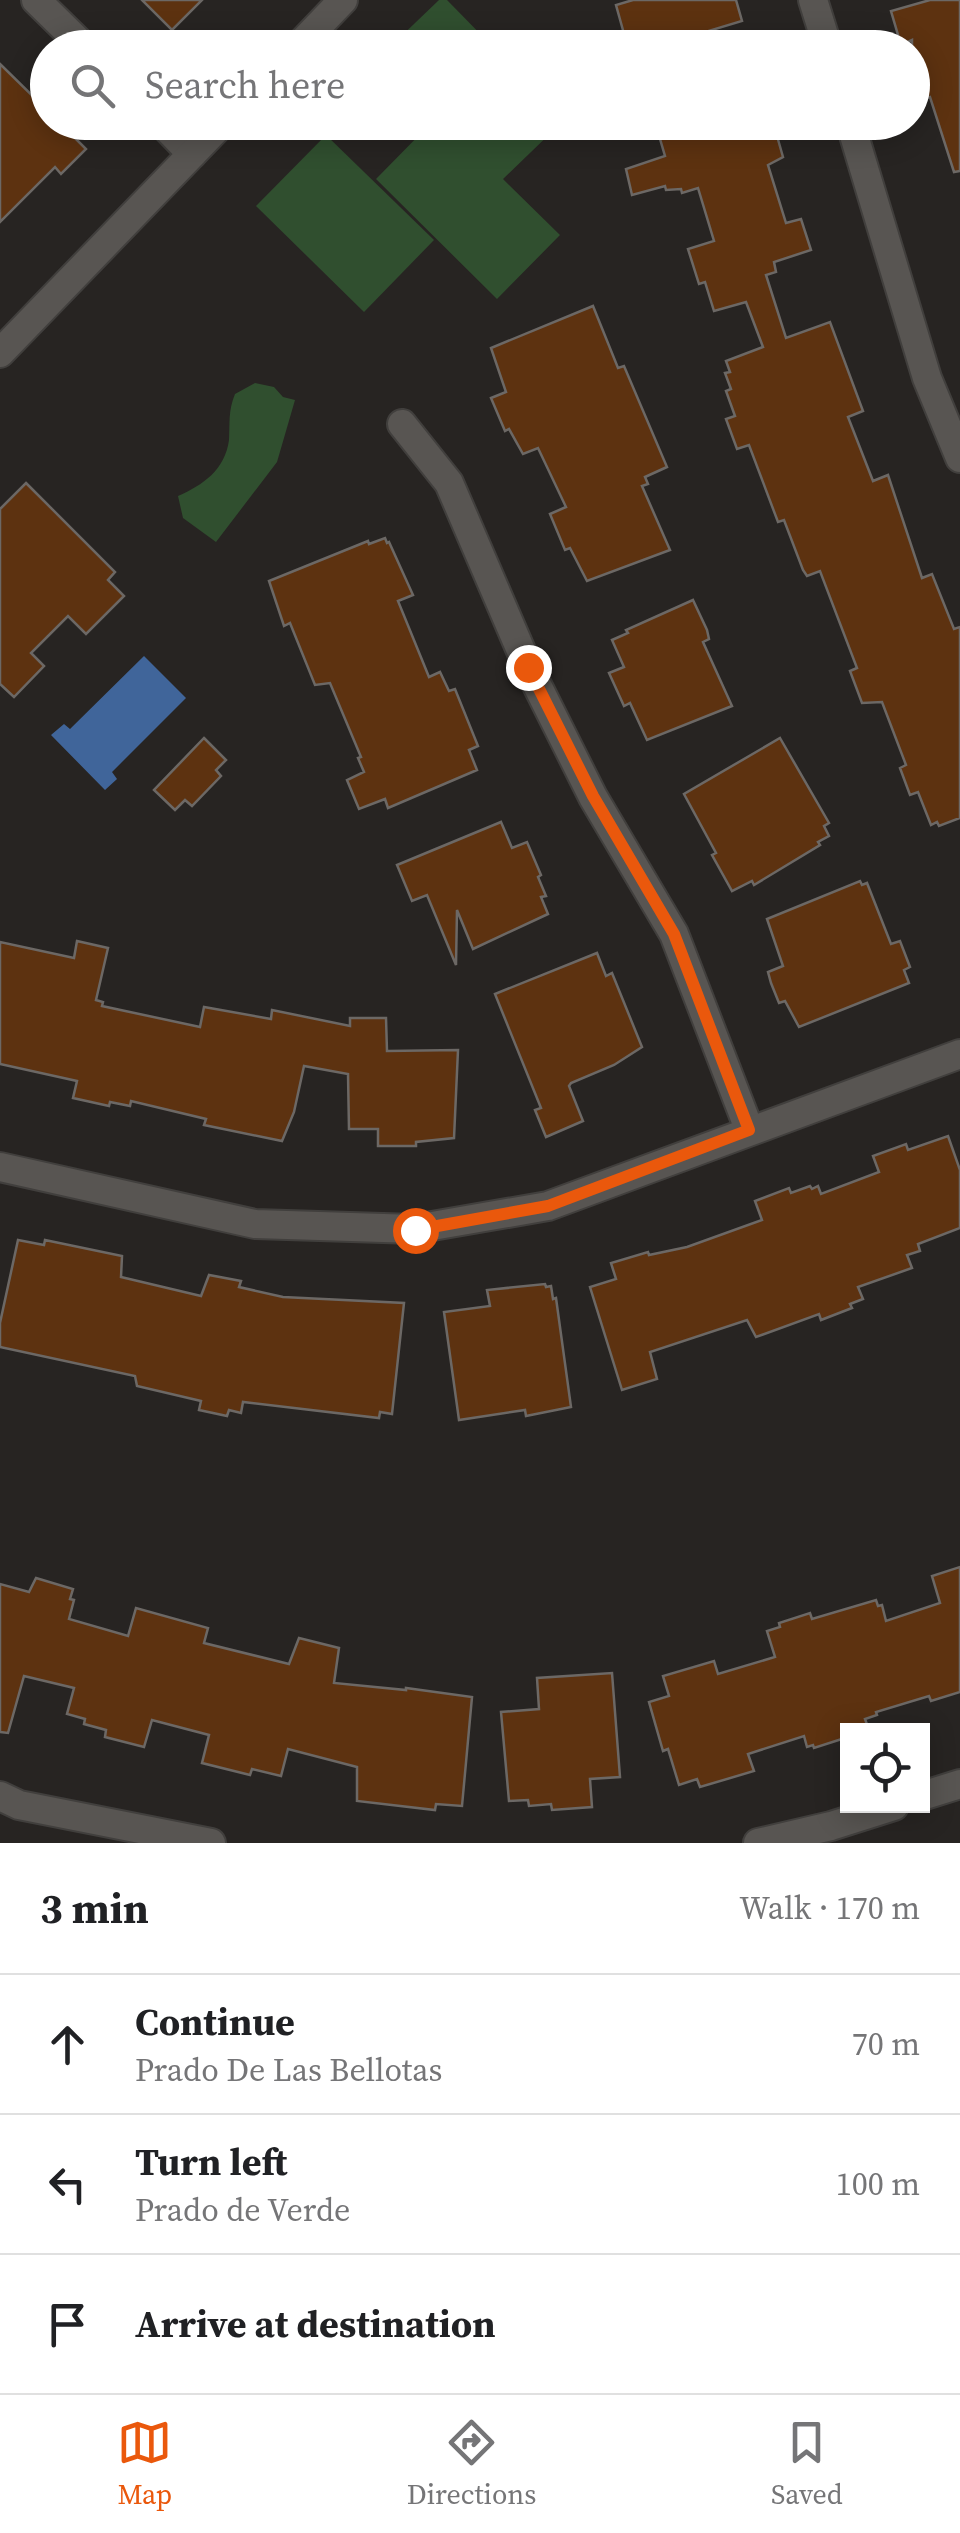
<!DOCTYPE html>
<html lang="en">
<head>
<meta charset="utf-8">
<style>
	body { margin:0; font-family:"Source Serif 4",serif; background:#f2f2f2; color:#202124 }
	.controls { position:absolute; right:30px; bottom:30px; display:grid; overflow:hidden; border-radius:0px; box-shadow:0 5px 25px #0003 }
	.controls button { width:90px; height:90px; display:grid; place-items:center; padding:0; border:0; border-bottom:2px solid #e0e0e0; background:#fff; color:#202124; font:50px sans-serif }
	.stop { position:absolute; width:30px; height:30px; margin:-22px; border:8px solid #ea580c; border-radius:50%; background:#fff }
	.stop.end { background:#ea580c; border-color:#fff; box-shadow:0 2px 10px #0008 }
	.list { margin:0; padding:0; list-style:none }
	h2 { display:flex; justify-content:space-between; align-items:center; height:130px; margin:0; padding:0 40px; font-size:42px }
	h2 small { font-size:32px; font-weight:400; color:#757577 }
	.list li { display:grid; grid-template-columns:65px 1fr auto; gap:30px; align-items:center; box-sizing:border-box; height:140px; padding:0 40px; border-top:2px solid #e0e0e0 }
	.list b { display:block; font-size:38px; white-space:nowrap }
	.list p { margin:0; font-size:32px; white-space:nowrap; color:#757577 }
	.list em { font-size:32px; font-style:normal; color:#757577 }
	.icon { flex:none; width:55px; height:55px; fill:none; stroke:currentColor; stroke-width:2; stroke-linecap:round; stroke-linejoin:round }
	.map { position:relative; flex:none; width:960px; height:1843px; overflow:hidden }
	.search { position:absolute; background:#fff; box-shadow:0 5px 25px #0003; left:30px; right:30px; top:30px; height:110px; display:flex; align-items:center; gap:25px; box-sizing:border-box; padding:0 35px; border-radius:55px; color:#757577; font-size:38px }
	.sheet { height:550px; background:#fff }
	nav { display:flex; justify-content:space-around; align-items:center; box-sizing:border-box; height:140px; border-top:2px solid #e0e0e0; background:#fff; font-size:28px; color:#757577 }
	nav a { display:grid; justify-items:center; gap:5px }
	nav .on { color:#ea580c }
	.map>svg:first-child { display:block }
	.green { fill:#304f2f }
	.water { fill:#40659a }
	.building { fill:#5d3210; stroke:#6c6865; stroke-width:2.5 }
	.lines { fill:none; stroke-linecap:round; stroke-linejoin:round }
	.minor-casing { stroke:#413f3d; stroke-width:32 }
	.tertiary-casing { stroke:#413f3d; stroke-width:32 }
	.minor { stroke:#585552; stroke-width:28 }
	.tertiary { stroke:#585552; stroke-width:28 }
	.route { stroke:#ea580c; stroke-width:12 }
</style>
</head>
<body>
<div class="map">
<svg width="960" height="1843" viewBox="0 0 960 1843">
	<rect width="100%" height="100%" fill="#272422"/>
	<g class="green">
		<polygon points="439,0 447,0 493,47 390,47"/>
		<polygon points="431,123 561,123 503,179 560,235 497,299 376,179"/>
		<polygon points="326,135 434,240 364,312 256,206"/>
		<path d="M 255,383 L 274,387 L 283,397 L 295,400 L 277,462 L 216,542 L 183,518 L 178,496 C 203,485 225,470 229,440 C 230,423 228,411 235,394 Z"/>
	</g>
	<polygon class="water" points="144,656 186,698 112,772 117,779 105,790 51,735 64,724 70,729"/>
	<g class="building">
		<polygon points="142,0 202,0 172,30"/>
		<polygon points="633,0 736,0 742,21 695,35 699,48 634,48 632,39 626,41 616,5"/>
		<polygon points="930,0 960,0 960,171 954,172 930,97 912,102 912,40 901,45 891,11"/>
		<polygon points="0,64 48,111 48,122 59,122 86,149 61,174 55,167 0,222"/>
		<polygon points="655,122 773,122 783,157 768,165 786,223 801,219 811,250 774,262 776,272 766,275 786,338 830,322 863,411 848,417 873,481 888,475 922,578 932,574 954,629 960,627 960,818 939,826 937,822 931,825 918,792 910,795 900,768 906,765 882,702 862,703 850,671 857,668 820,571 807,576 803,570 784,520 778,522 749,445 737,449 726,419 735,416 726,391 731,389 725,373 730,372 726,361 763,347 746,302 714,311 705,282 699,284 688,249 714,241 698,188 682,193 681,189 666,190 665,186 632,195 626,169 665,156"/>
		<polygon points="593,306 618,368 624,366 667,467 645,477 648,484 642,486 670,550 587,581 570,548 565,550 550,514 566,507 538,448 523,454 509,429 505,431 491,398 506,392 491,348"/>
		<polygon points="26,483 115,572 108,580 124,596 86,634 68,616 31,653 44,666 14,697 0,684 0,509"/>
		<polygon points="385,538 387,543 389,542 413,595 398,601 429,677 440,672 449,691 455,689 478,746 469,750 477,770 388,808 385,799 359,809 347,780 364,772 358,758 361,757 330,683 315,685 290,623 284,626 269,581 368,541 369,544"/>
		<polygon points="693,600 707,630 709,639 703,642 732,706 647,740 630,703 624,706 609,673 624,667 612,640 628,633 626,630"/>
		<polygon points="204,738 226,760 216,770 221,776 192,806 185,800 175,810 154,790"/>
		<polygon points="780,738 829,823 824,826 829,836 818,842 820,845 754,885 752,881 732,891 712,855 716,853 684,794"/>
		<polygon points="501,822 512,848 527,842 541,875 538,877 546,896 541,897 548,914 473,949 457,910 456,965 427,895 412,901 397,865"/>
		<polygon points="860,881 862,885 867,883 891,944 900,941 910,967 904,970 909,983 799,1027 785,1001 779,1003 771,983 768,972 783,966 767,919"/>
		<polygon points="77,941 108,948 96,1000 103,1002 102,1006 200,1027 204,1007 271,1019 272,1010 350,1026 350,1018 386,1018 387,1051 458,1050 454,1138 416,1142 416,1146 378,1146 378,1129 349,1129 348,1074 304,1066 294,1112 282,1141 204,1125 206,1119 131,1101 130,1106 110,1102 109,1106 73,1098 77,1081 0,1064 0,942 74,958"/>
		<polygon points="597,953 606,976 612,973 642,1047 614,1065 571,1083 569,1086 583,1121 546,1137 535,1110 541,1108 495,994"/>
		<polygon points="948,1136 960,1170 960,1228 918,1244 920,1251 907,1255 912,1268 858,1287 863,1299 850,1304 852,1308 821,1320 819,1314 756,1337 747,1320 650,1352 657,1379 622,1390 590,1287 616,1279 611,1263 648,1252 649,1255 687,1247 762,1220 755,1201 789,1188 791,1193 810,1186 812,1189 818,1186 821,1194 879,1172 873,1156 906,1144 908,1150"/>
		<polygon points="18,1240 44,1245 45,1240 122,1256 121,1277 201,1296 209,1275 241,1281 239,1287 283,1297 404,1303 392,1414 380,1412 379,1418 243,1402 241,1413 229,1410 227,1416 199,1410 201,1401 137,1386 135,1376 0,1347 0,1323"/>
		<polygon points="545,1284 546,1287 551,1286 553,1299 556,1298 571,1407 526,1416 525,1410 459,1420 444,1312 490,1306 487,1290"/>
		<polygon points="960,1567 960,1692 931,1701 929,1696 876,1712 877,1715 865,1719 869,1730 848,1730 848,1737 814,1748 813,1745 807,1747 804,1736 748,1754 754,1771 700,1787 697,1779 679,1785 668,1749 663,1751 649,1702 669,1696 663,1676 714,1661 718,1674 775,1657 767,1631 780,1627 779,1623 810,1613 812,1619 876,1600 878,1606 882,1605 886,1621 940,1603 932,1576"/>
		<polygon points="36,1578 73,1589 70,1599 74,1600 69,1619 128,1636 136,1608 208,1628 204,1643 289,1664 299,1638 339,1648 334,1683 406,1690 406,1688 472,1697 462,1806 436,1804 435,1810 357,1801 357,1767 288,1749 281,1776 252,1769 250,1775 202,1763 209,1735 152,1720 144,1747 105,1737 106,1730 84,1724 85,1719 67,1714 74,1688 24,1676 8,1733 0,1732 0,1584 29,1592"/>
		<polygon points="612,1673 620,1777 590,1779 592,1807 552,1810 551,1804 529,1806 528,1800 509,1801 501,1712 539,1709 537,1678"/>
	</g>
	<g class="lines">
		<defs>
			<g id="minor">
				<polyline points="36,0 85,48"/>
				<polyline points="813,0 828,48"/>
				<polyline points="161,122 192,154"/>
				<polyline points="850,122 927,378 960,458"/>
				<polyline points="402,424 449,483 528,667 593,797 674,934 749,1129"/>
				<polyline points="0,1167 255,1224 415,1229 548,1206 960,1054"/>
				<polyline points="0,1796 19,1805 211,1843"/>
				<polyline points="922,1796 960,1784"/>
				<polyline points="758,1843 831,1826 894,1806"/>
			</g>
			<g id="tertiary">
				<polyline points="297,48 343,0"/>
				<polyline points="0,353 223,122"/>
			</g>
		</defs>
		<use href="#minor" class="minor-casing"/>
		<use href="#tertiary" class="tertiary-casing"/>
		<use href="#minor" class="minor"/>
		<use href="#tertiary" class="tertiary"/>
	</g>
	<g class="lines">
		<polyline class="route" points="415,1230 548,1206 749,1130 674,934 593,796 528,667"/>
	</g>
</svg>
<div class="controls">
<button><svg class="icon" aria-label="locate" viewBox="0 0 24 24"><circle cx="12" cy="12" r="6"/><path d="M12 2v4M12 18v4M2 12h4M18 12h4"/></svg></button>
</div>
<div class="stop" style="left:415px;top:1230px"></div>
<div class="stop end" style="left:528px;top:667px"></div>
<div class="search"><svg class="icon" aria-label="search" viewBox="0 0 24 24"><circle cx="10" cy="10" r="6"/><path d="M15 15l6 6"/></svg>Search here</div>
</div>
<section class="sheet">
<h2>3 min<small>Walk · 170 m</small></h2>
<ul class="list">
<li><svg class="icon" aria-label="ahead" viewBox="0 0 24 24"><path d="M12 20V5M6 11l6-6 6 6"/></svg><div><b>Continue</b><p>Prado De Las Bellotas</p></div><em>70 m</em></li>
<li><svg class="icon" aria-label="left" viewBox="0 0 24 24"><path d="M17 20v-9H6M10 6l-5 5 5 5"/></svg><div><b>Turn left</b><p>Prado de Verde</p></div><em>100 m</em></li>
<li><svg class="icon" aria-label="arrive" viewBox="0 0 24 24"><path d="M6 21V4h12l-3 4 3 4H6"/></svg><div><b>Arrive at destination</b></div></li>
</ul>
</section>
<nav>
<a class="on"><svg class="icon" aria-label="map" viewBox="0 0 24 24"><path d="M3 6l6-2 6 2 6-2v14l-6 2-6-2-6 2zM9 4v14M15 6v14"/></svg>Map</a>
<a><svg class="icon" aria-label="directions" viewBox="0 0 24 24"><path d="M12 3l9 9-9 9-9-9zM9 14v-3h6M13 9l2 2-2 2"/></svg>Directions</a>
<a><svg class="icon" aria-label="saved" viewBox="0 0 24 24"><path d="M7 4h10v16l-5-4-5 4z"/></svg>Saved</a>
</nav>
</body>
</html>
